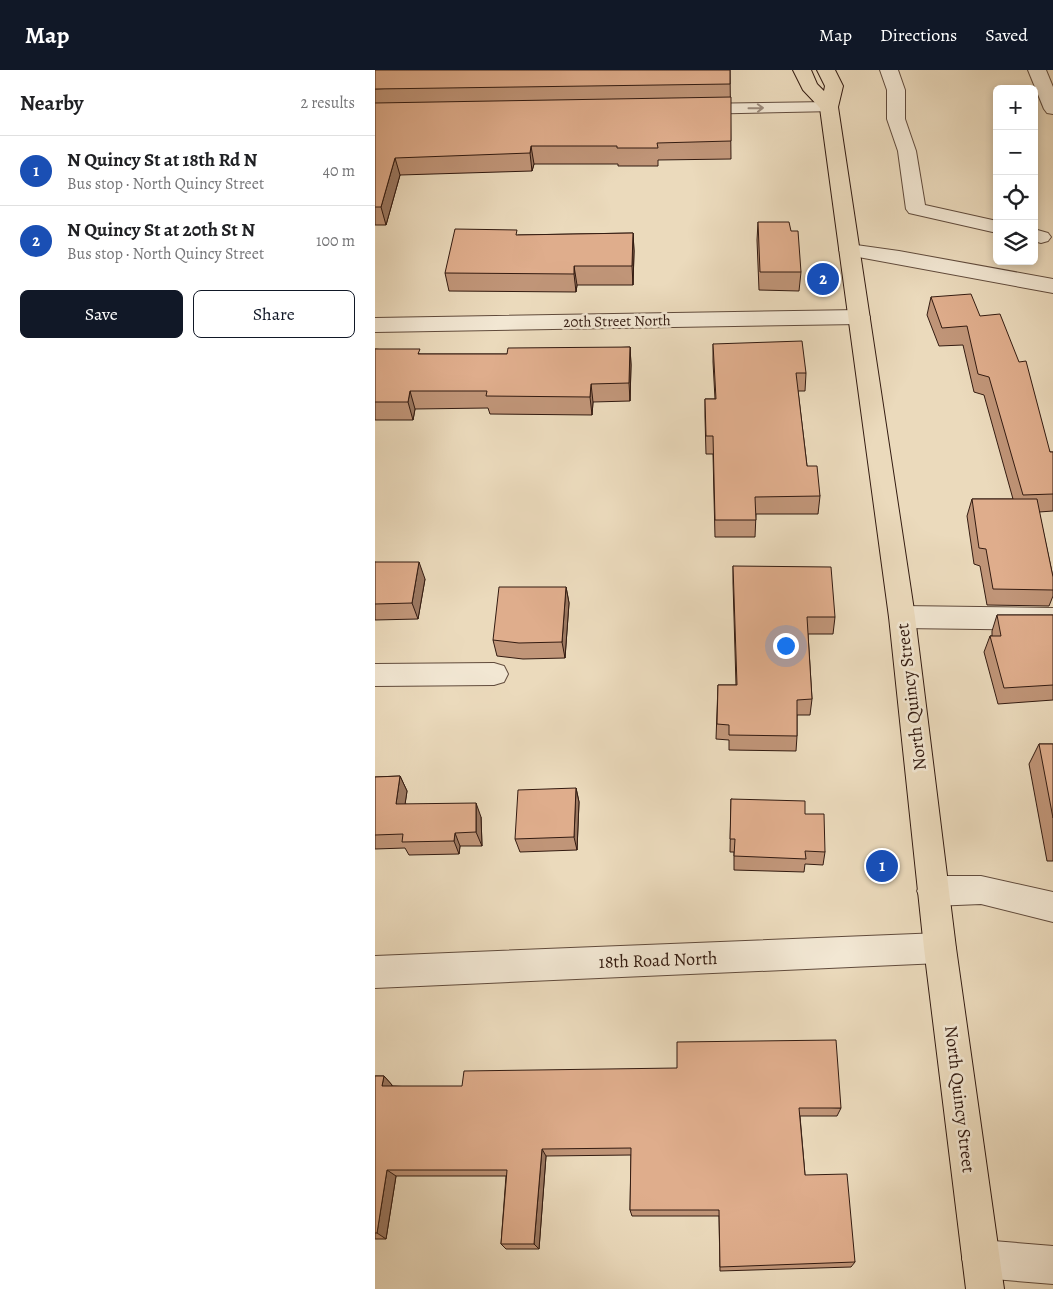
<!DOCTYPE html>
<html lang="en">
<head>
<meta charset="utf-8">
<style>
	body { margin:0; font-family:Alegreya,serif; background:#f6f6f6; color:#202124 }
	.controls { position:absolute; right:15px; top:15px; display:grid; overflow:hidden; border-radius:8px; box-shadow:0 2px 8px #0003 }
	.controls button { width:45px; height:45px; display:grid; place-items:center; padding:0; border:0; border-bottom:1px solid #e0e0e0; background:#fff; color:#202124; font:25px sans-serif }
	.you { position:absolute; left:410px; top:575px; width:18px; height:18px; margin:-12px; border:4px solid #fff; border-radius:50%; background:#1a73e8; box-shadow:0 0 0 8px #1a73e833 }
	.badge { display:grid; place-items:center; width:32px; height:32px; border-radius:50%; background:#111827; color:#fff; font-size:16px; font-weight:700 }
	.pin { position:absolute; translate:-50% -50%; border:2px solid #fff; box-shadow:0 1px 5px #0006 }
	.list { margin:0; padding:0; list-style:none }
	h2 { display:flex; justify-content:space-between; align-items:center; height:65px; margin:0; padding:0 20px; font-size:21px }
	h2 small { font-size:16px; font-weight:400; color:#757577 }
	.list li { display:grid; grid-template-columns:32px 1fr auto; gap:15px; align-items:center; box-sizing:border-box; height:70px; padding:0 20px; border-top:1px solid #e0e0e0 }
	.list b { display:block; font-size:19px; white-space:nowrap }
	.list p { margin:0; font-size:16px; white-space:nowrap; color:#757577 }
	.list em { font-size:16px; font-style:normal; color:#757577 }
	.actions { display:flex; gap:10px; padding:15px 20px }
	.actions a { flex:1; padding:11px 0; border:1px solid #111827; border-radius:8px; text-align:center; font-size:18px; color:#111827 }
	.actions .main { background:#111827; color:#fff }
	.icon { flex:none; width:28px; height:28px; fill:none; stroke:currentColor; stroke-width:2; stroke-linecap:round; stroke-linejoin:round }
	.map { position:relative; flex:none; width:678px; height:1219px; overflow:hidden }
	header { display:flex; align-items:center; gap:30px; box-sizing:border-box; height:70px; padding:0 25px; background:#111827; color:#fff }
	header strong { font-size:24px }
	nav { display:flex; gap:28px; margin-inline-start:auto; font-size:18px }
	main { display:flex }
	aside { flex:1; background:#fff }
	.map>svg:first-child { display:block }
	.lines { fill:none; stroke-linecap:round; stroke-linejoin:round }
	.minor-casing { stroke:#614b3c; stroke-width:2 }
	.major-casing { stroke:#331b11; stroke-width:2 }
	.minor { fill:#f2e7d3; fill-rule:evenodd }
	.major { fill:#ebdabc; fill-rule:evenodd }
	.wall { fill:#c09578; stroke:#331b11 }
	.shaded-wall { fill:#9c7962; stroke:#331b11 }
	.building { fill:#dfad8c; stroke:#331b11 }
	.oneway { stroke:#9c8b7c }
	.labels { text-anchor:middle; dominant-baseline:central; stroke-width:5; stroke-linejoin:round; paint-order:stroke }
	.far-street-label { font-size:15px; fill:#331b11; stroke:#f2e7d3 }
	.street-label { font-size:18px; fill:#331b11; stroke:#f2e7d3 }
</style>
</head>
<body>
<header>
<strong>Map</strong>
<nav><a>Map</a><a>Directions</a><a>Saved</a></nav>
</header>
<main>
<aside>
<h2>Nearby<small>2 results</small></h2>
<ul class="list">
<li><span class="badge" style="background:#1a4fb4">1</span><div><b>N Quincy St at 18th Rd N</b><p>Bus stop · North Quincy Street</p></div><em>40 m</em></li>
<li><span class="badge" style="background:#1a4fb4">2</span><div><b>N Quincy St at 20th St N</b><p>Bus stop · North Quincy Street</p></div><em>100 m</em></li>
</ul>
<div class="actions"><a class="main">Save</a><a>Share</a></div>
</aside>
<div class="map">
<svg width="678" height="1219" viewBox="0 0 678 1219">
	<rect width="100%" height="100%" fill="#ebdabc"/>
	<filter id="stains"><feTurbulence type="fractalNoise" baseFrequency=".004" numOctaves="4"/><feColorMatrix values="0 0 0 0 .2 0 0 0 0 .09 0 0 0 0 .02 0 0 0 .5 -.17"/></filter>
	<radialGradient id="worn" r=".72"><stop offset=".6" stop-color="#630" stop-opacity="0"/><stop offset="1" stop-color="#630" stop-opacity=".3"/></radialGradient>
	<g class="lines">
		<defs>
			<g id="minor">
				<polygon points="505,0 523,0 530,20 530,49 541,81 550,135 622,151 622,163 534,143 531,139 523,81 512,49 512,20"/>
				<polygon points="653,0 671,0 678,17 678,44 672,43 669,39"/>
				<polygon points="454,32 460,33 463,37 460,41 319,44 313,43 310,39 313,35 319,34"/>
				<polygon points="659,159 673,163 676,167 673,171 666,173 659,171"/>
				<polygon points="474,174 524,181 678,209 678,223 467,184 464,180 467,176"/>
				<polygon points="484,240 492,242 495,247 492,252 484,254 0,262 0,248"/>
				<polygon points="527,536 678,538 678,560 527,558 518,554 514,547 518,540"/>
				<polygon points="119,593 129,596 133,604 129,612 119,615 0,616 0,594"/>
				<polygon points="558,806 606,806 678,822 678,852 606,834 558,836 547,831 542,821 547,811"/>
				<polygon points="565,863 576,867 581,878 576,889 565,893 0,918 0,886"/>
				<polygon points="606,1170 678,1176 678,1214 606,1208 593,1202 587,1189 593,1176"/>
			</g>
			<polygon id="major" points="418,0 436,0 442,14 449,21 450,16 442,0 460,0 468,16 463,37 540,547 581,878 629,1219 591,1219 549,878 514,547 445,38 428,20"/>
		</defs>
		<use href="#minor" class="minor-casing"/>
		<use href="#major" class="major-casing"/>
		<use href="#minor" class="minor"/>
		<use href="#major" class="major"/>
	</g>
	<g class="wall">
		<polygon points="355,0 356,89 283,90 283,96 243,96 243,94 159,94 157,101 25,105 11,155 0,155 0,19"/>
		<polygon points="383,152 426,202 424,221 384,220 382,170"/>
		<polygon points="258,163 259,181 258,215 202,215 201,222 74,221 70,203 143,165"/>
		<polygon points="556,227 605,246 675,382 678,382 678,441 664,442 678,507 678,526 674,536 612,535 605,496 599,494 592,446 597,429 638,429 609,325 599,322 588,275 564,276 552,245"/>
		<polygon points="338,274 431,303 430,321 423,321 432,396 445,426 443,444 381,444 380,467 340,467 338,384 331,384 330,347 330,329 340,329 338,292"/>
		<polygon points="255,277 256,295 255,331 218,332 217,345 115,344 113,338 40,339 38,350 0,350 0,279 46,284 132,284"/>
		<polygon points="0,492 50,509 43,549 0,550"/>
		<polygon points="358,496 460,547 458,564 433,564 437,629 435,645 422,645 422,666 421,681 354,680 354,670 341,669 343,615 361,615 358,513"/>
		<polygon points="191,517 194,533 190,588 148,589 122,586 118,570"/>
		<polygon points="622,545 678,545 678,630 623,634 609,582 615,566 617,566 617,561"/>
		<polygon points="664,674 678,674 678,791 672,791 654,694"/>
		<polygon points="25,706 32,721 30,734 106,747 107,776 85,776 84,784 34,785 30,778 0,779 0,707"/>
		<polygon points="201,718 204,732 202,780 145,782 140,769"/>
		<polygon points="356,729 430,744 450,782 448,795 430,794 429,802 359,800 359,782 355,782"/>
		<polygon points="0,1006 9,1006 17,1015 17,1016 466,1038 462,1046 425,1046 430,1105 480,1192 476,1197 345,1201 344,1146 257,1146 255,1140 256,1085 171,1086 164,1179 131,1179 126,1174 131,1106 21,1106 11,1169 0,1169"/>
	</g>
	<g class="shaded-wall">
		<polygon points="156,76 159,94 157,101 155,83"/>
		<polygon points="20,88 25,105 11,155 6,137"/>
		<polygon points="258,163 259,181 258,215 257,196"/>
		<polygon points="199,196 202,215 201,222 199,204"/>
		<polygon points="255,277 256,295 255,331 254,313"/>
		<polygon points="216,314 218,332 217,345 215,327"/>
		<polygon points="35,321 40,339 38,350 33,332"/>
		<polygon points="44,492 50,509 43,549 37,533"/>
		<polygon points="191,517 194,533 190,588 187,572"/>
		<polygon points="25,706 32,721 28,748 21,734"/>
		<polygon points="201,718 204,732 202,780 199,767"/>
		<polygon points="101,733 106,747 107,776 101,762"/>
		<polygon points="80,763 85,776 84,784 79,771"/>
		<polygon points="9,1006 17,1015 15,1025 7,1016"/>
		<polygon points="167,1079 171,1086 164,1179 159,1174"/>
		<polygon points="12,1100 21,1106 11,1169 2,1163"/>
	</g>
	<g class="building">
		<polygon points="0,0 355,0 355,14 0,19"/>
		<polygon points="356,27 356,71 282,73 283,78 242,78 242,76 156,76 155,83 20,88 6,137 0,137 0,33"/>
		<polygon points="383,152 414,152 416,161 423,161 426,202 385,202"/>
		<polygon points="80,159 142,160 141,165 258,163 257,196 199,196 199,204 70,203"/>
		<polygon points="596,224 605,246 625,244 644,292 651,291 675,382 678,382 678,424 648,425 614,307 603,304 592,256 567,258 556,227"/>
		<polygon points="427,271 431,303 421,303 432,396 442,396 445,426 380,427 381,450 340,450 338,366 331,366 330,329 341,329 338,274"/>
		<polygon points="255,277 254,313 216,314 215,327 111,326 112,321 35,321 33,332 0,332 0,279 45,279 43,284 132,284 133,278"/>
		<polygon points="597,429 662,429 678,507 678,520 618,519 611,479 604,478"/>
		<polygon points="0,492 44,492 37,533 0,534"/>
		<polygon points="358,496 456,497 460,547 432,547 437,629 422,630 422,666 354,665 354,655 342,654 343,615 362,615"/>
		<polygon points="124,517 191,517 187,572 144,573 118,570"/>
		<polygon points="622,545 678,545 678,615 629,618 615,566 626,566"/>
		<polygon points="664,674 678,674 678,748"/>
		<polygon points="25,706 21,734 101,733 101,762 80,763 79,771 27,772 28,764 0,765 0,707"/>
		<polygon points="201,718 199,767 140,769 143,720"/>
		<polygon points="356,729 430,731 430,744 449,744 450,782 430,781 431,789 359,786 360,769 355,769"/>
		<polygon points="461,970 466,1038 424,1038 430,1105 472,1104 480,1192 345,1197 344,1140 255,1140 256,1078 167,1079 159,1174 126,1174 132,1100 12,1100 2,1163 0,1163 0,1006 9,1006 7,1016 87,1016 89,1001 302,998 302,972"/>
	</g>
	<defs><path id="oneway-shaft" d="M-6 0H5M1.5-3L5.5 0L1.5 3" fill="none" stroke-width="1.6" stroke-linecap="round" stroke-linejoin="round" transform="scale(1.25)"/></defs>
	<use class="oneway" href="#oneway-shaft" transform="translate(381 38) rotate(-1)"/>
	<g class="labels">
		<g class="far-street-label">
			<text transform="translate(242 251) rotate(-1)">20th Street North</text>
		</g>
		<g class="street-label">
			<text transform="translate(536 627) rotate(-97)">North Quincy Street</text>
			<text transform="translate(283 890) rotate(-2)">18th Road North</text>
			<text transform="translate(585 1029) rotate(83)">North Quincy Street</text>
		</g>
	</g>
	<rect width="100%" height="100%" filter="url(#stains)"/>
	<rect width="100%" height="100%" fill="url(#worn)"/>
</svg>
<div class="controls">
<button>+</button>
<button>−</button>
<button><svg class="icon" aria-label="locate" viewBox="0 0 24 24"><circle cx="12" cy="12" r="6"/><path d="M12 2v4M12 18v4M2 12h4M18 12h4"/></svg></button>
<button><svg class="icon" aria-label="layers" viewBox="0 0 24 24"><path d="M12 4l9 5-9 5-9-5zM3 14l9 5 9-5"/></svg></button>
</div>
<div class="you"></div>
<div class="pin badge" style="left:507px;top:796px;background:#1a4fb4">1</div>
<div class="pin badge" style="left:448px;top:209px;background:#1a4fb4">2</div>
</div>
</main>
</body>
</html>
